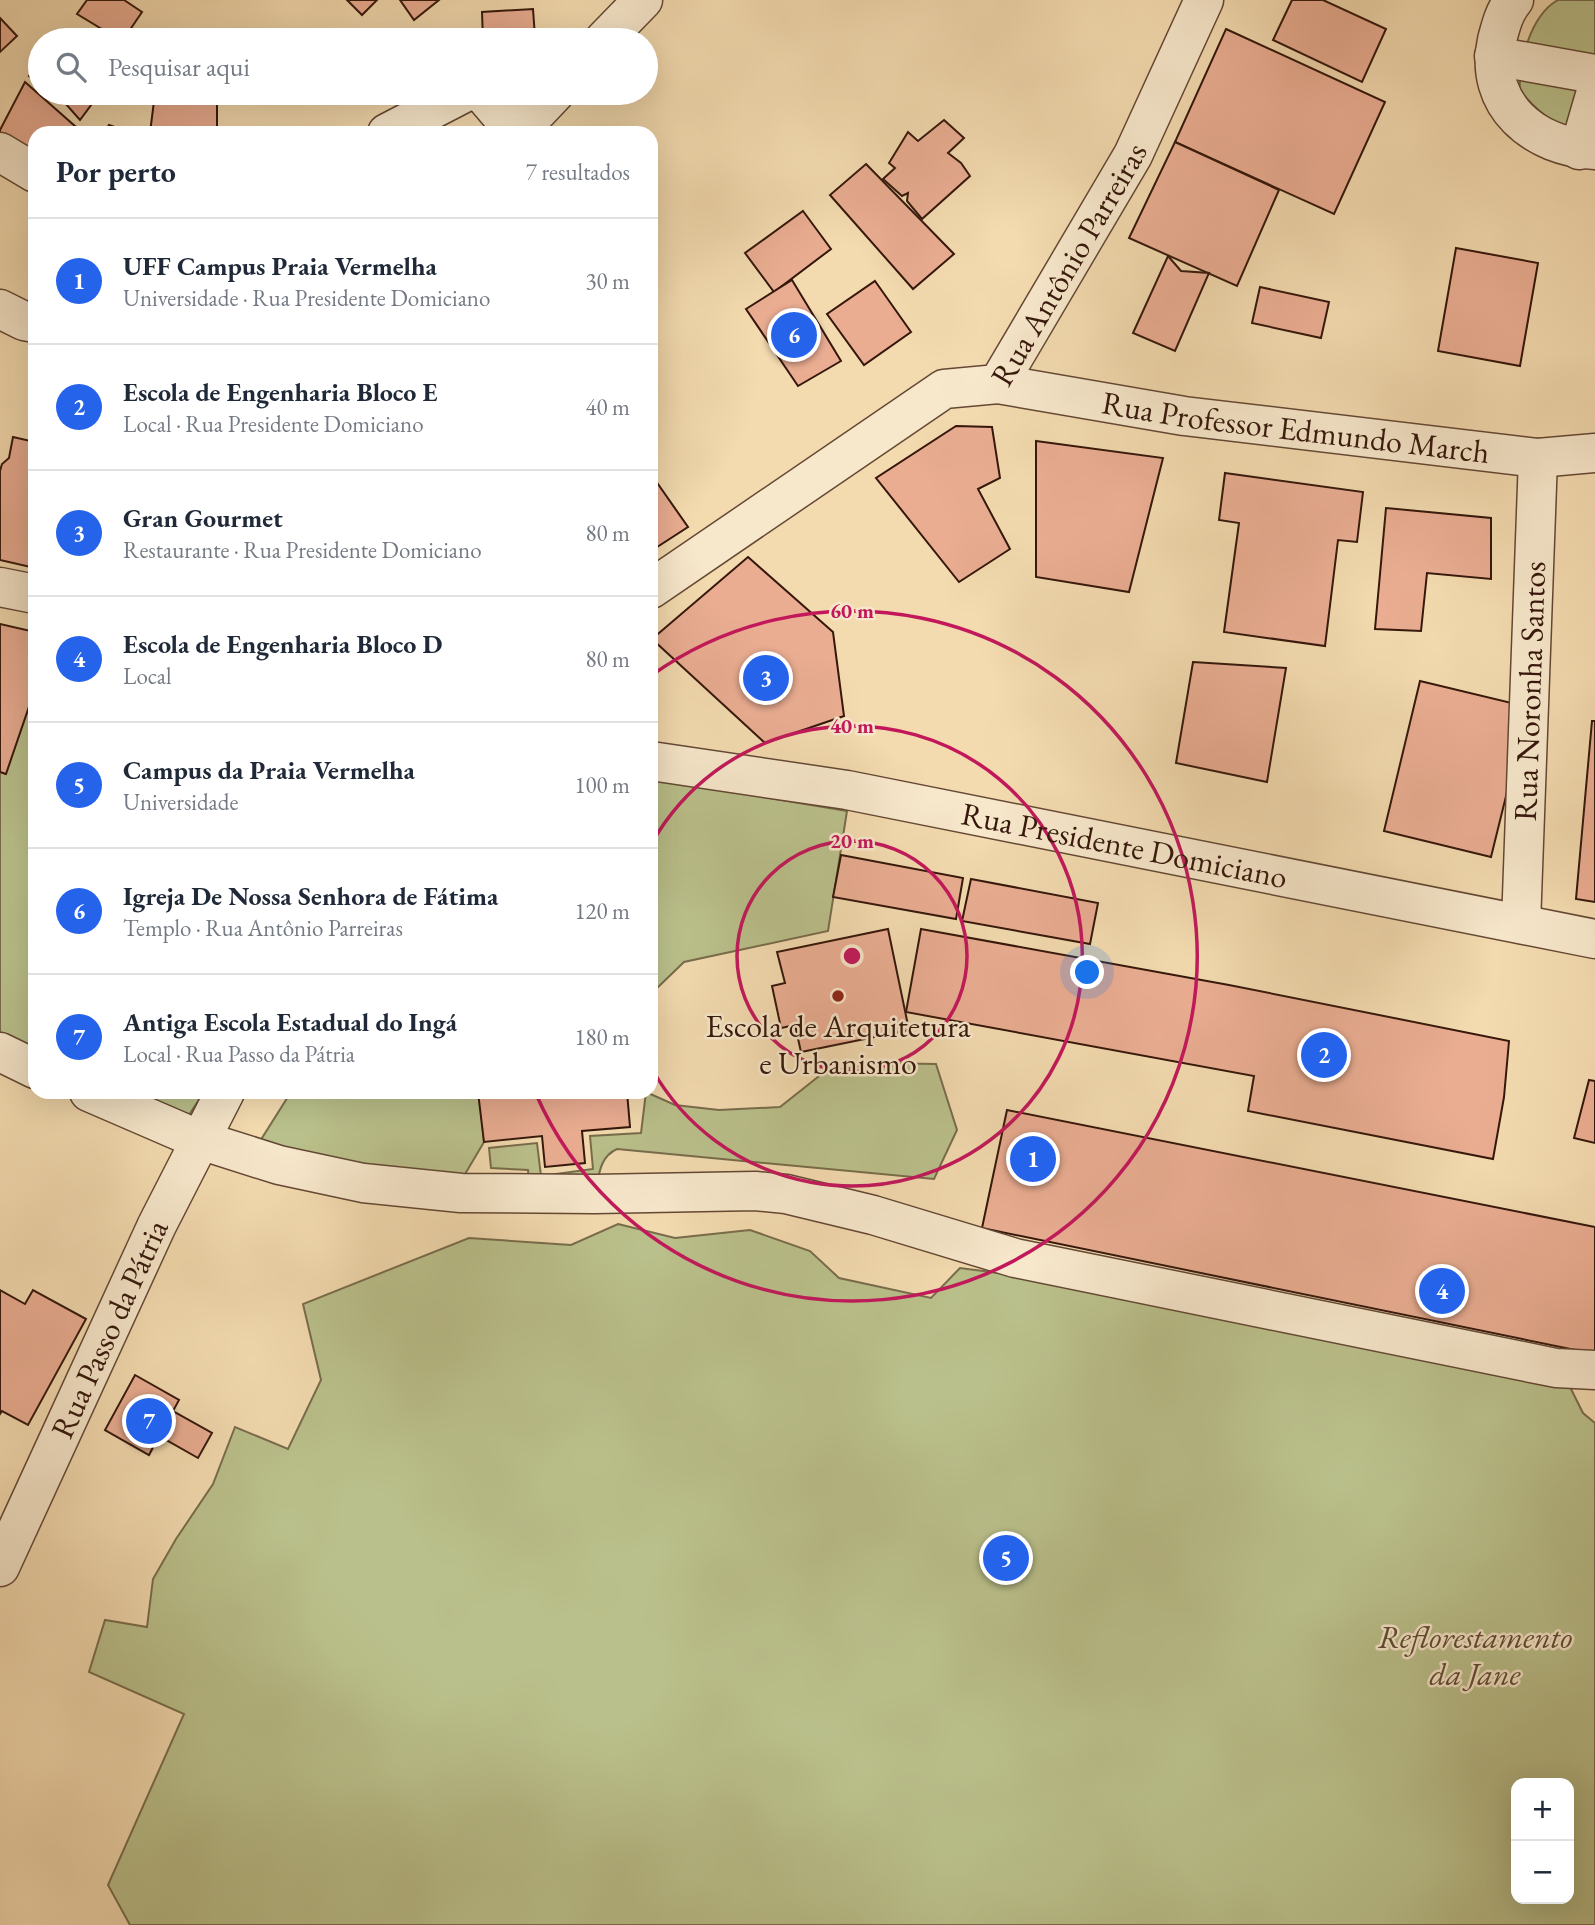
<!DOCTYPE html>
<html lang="pt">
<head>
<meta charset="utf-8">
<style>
	body { margin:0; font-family:"EB Garamond",serif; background:#f6f6f7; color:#1f2937 }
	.controls { position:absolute; right:21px; bottom:21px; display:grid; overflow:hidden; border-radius:14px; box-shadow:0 7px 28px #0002 }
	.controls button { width:63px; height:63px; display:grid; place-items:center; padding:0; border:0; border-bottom:2px solid #e0e1e3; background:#fff; color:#1f2937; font:35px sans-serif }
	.you { position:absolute; left:1088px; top:973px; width:24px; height:24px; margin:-18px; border:5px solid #fff; border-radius:50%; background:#1a73e8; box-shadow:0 0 0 10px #1a73e833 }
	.badge { display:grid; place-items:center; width:46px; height:46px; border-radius:50%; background:#2563eb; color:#fff; font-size:23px; font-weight:700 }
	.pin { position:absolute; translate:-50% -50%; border:4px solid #fff; box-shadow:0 2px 7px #0006 }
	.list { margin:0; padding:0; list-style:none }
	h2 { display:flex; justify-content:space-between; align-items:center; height:91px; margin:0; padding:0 28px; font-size:30px }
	h2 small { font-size:23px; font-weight:400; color:#747a83 }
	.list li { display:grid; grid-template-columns:46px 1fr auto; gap:21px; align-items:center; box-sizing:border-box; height:126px; padding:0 28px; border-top:2px solid #e0e1e3 }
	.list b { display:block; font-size:26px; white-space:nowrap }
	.list p { margin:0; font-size:23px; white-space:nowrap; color:#747a83 }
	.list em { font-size:23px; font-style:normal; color:#747a83 }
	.icon { flex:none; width:38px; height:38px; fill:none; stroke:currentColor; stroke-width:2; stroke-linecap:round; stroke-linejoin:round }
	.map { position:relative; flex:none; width:1595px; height:1925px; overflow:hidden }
	.search { position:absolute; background:#fff; box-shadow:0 7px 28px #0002; left:28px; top:28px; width:630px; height:77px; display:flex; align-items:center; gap:18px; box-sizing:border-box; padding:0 24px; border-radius:38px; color:#747a83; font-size:26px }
	.panel { position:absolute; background:#fff; box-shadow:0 7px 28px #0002; left:28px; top:126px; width:630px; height:973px; border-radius:21px }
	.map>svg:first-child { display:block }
	.green { fill:#bac08b; stroke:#786c4b; stroke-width:2; fill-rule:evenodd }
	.building { fill:#eaad92; stroke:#35170b; stroke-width:2 }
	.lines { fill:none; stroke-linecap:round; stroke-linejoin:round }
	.minor-casing { stroke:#644834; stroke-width:41 }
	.minor { stroke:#f7e7cb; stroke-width:38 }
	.ring { fill:none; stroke:#c2185b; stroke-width:3.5 }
	.poi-dot { fill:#8f2418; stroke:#f7e7cb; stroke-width:2.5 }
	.labels { text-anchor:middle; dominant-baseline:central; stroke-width:5; stroke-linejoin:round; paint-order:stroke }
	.street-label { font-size:32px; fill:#35170b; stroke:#f7e7cb }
	.poi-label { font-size:32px; fill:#35170b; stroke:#f7e7cb }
	.park-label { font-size:32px; font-style:italic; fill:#5d4a31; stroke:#f7e7cb }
	.centre { fill:#c2185b; stroke:#f7e7cb; stroke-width:3.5 }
	.ring-label { font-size:21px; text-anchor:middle; font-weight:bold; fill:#c2185b; stroke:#f7e7cb; stroke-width:5; stroke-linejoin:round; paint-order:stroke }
</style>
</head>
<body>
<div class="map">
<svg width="1595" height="1925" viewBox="0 0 1595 1925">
	<rect width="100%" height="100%" fill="#f3daaf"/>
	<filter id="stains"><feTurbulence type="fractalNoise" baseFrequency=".00286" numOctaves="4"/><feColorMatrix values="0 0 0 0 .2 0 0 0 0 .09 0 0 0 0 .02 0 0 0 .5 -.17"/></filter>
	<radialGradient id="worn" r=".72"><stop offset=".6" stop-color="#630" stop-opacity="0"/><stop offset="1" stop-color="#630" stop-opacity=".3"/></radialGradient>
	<g class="green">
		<path d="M 1558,0 L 1595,0 L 1595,131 C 1557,127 1545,120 1520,91 C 1518,62 1531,15 1558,0 Z"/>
		<polygon points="35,689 35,1048 0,1032 0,772 5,774"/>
		<polygon points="651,778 847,811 828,931 684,962 651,994"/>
		<path d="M 876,1063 L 936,1064 L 957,1130 L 934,1179 L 617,1149 C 599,1157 599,1176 595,1194 L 530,1193 L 528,1170 L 491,1168 L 489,1148 L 537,1143 L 541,1176 L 593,1169 L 590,1136 L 641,1133 L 646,1092 L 675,1105 L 719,1110 L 780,1107 L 823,1073 Z"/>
		<polygon points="131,1092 204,1092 187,1118"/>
		<polygon points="291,1092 479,1092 484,1142 458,1186 245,1165"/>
		<path d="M 618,1224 L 675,1238 L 750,1230 L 810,1251 L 839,1278 L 931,1298 L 960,1268 L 1092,1285 L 1568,1383 L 1583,1413 L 1595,1423 L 1595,1925 L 130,1925 L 108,1885 L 184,1714 L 89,1672 L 105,1620 L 147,1627 L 153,1579 L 176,1539 L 213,1484 L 235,1427 L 288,1449 L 321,1380 L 303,1304 L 469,1238 L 571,1245 ZM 1516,1783 L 1569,1783 L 1569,1899 L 1516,1899 Z"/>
	</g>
	<g class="building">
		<polygon points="87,0 124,0 142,12 123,40 120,40 77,14"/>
		<polygon points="347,0 377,0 362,15"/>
		<polygon points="400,0 439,0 414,20"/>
		<polygon points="1292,0 1323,0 1386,29 1362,82 1273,40"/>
		<polygon points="533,9 535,37 483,40 482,12"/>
		<polygon points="0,18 17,36 0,52"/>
		<polygon points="1226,29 1385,102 1334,214 1175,142"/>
		<polygon points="40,60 40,84 29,76"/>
		<polygon points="25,82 76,127 72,133 35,133 35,160 0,139 0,130"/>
		<polygon points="52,93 100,93 80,120 65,103"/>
		<polygon points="155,93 217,93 217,133 150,133"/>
		<polygon points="944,120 964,138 948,153 961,163 970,176 922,219 907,201 908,193 902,196 883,179 895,168 889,163 908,132 918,141"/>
		<polygon points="109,125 131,133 104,133"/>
		<polygon points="1175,142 1279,190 1237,286 1129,238"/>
		<polygon points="866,164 954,254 913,289 830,195"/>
		<polygon points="803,211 831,249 774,292 745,253"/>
		<polygon points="1456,248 1538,263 1520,366 1438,351"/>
		<polygon points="1168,256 1181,271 1209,273 1175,351 1133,333"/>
		<polygon points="792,280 841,361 798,386 746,309"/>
		<polygon points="875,281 911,332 864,365 827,314"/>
		<polygon points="1260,287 1329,302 1321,338 1252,323"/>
		<polygon points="956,426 992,427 1000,478 978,489 1010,549 959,582 876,478"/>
		<polygon points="13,437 35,442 35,568 0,560 0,471 2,464 9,458"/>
		<polygon points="1036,441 1163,458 1129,592 1036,577"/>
		<polygon points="1225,473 1363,492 1357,542 1338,540 1325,646 1224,632 1239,523 1219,520"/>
		<polygon points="651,474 688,527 651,551"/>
		<polygon points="1386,508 1491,518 1491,579 1427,573 1421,631 1375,629"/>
		<polygon points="748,557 833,632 844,716 765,743 652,639"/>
		<polygon points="0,624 35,632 35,689 6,774 0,772"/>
		<polygon points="1193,662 1286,668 1267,782 1176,763"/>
		<polygon points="1420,681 1528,707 1491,857 1384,831"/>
		<polygon points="1592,721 1595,721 1595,902 1576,899"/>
		<polygon points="841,855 963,878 956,919 833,897"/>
		<polygon points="971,879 1098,903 1090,944 962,921"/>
		<polygon points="888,929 909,1030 801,1052 795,1025 781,1028 772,986 785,983 777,952"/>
		<polygon points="921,929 1229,985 1509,1041 1504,1097 1493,1159 1248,1111 1254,1076 906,1012"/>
		<polygon points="1589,1080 1595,1081 1595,1143 1574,1138"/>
		<polygon points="478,1092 627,1092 630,1127 582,1131 585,1163 545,1167 542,1136 484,1142"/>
		<polygon points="1007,1110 1595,1227 1595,1354 982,1228"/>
		<polygon points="0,1290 25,1304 33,1290 86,1319 28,1425 2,1411 0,1414"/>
		<polygon points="135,1375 179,1400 173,1411 212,1433 198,1458 159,1436 149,1455 105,1430"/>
	</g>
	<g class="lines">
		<defs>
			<g id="minor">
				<path d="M 1514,0 C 1504,12 1501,25 1497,40 C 1483,105 1534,147 1595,150"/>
				<polyline points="604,40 643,0"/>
				<polyline points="1494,56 1595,74"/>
				<polyline points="482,93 516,133"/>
				<polyline points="387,133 464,93"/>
				<polyline points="517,133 555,93"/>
				<polyline points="1579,150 1595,95"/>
				<polyline points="0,152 35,173"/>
				<polyline points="0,309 24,321 35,323"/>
				<path id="s1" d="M 998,384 L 1184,416 L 1538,458 L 1595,453"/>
				<polyline points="0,587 35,594"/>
				<path id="s2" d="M 651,589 L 944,389 L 998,384 L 1133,155 L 1204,0"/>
				<path id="s3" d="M 651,761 L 847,790 L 1595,939"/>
				<path id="s4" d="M 1521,924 L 1538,458"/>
				<polyline points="0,1052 35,1069"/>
				<polyline points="89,1092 200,1140 279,1165 363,1183 461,1193 595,1194 755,1191 786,1194 873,1215 1015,1258 1556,1368 1595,1370"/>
				<path id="s5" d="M 0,1567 L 157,1225 L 225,1092"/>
			</g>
		</defs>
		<use href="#minor" class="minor-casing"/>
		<use href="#minor" class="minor"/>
	</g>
	<g class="ring">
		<circle cx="852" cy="956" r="115"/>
		<path d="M652 843A230 230 0 1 1 652 1069"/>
		<path d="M652 675A345 345 0 1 1 536 1094"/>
	</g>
	<circle class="poi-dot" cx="838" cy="996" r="7"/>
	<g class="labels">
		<g class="street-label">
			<text stroke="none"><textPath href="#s2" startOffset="548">Rua Antônio Parreiras</textPath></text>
			<text stroke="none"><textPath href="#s1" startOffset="301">Rua Professor Edmundo March</textPath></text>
			<text stroke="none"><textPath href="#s4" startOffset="233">Rua Noronha Santos</textPath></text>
			<text stroke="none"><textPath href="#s3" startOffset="481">Rua Presidente Domiciano</textPath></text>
			<text stroke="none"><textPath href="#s5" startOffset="262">Rua Passo da Pátria</textPath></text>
		</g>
		<g class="poi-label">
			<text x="838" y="1026">Escola de Arquitetura<tspan x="838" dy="37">e Urbanismo</tspan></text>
		</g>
		<g class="park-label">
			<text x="1475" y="1637">Reflorestamento<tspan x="1475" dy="37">da Jane</tspan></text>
		</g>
	</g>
	<circle cx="852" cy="956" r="10" class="centre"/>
	<g class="ring-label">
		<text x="852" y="618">60 m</text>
		<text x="852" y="733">40 m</text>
		<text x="852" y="848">20 m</text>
	</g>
	<rect width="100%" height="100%" filter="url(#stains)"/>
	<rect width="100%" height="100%" fill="url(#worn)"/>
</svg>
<div class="controls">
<button>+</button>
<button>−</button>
</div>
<div class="you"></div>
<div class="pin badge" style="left:1033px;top:1159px">1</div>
<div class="pin badge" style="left:1324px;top:1055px">2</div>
<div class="pin badge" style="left:766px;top:678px">3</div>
<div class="pin badge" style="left:1442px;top:1291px">4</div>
<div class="pin badge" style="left:1006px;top:1558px">5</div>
<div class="pin badge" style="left:794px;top:335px">6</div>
<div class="pin badge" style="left:149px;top:1421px">7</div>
<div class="search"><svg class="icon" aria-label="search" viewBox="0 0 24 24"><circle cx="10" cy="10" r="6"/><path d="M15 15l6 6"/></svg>Pesquisar aqui</div>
<section class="panel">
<h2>Por perto<small>7 resultados</small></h2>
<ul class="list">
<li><span class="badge">1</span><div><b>UFF Campus Praia Vermelha</b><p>Universidade · Rua Presidente Domiciano</p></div><em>30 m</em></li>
<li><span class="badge">2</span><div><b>Escola de Engenharia Bloco E</b><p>Local · Rua Presidente Domiciano</p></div><em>40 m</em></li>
<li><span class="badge">3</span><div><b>Gran Gourmet</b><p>Restaurante · Rua Presidente Domiciano</p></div><em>80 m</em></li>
<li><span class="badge">4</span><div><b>Escola de Engenharia Bloco D</b><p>Local</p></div><em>80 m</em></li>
<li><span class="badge">5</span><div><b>Campus da Praia Vermelha</b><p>Universidade</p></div><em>100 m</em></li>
<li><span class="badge">6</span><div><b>Igreja De Nossa Senhora de Fátima</b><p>Templo · Rua Antônio Parreiras</p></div><em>120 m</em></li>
<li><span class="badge">7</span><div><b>Antiga Escola Estadual do Ingá</b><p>Local · Rua Passo da Pátria</p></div><em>180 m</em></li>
</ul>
</section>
</div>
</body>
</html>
